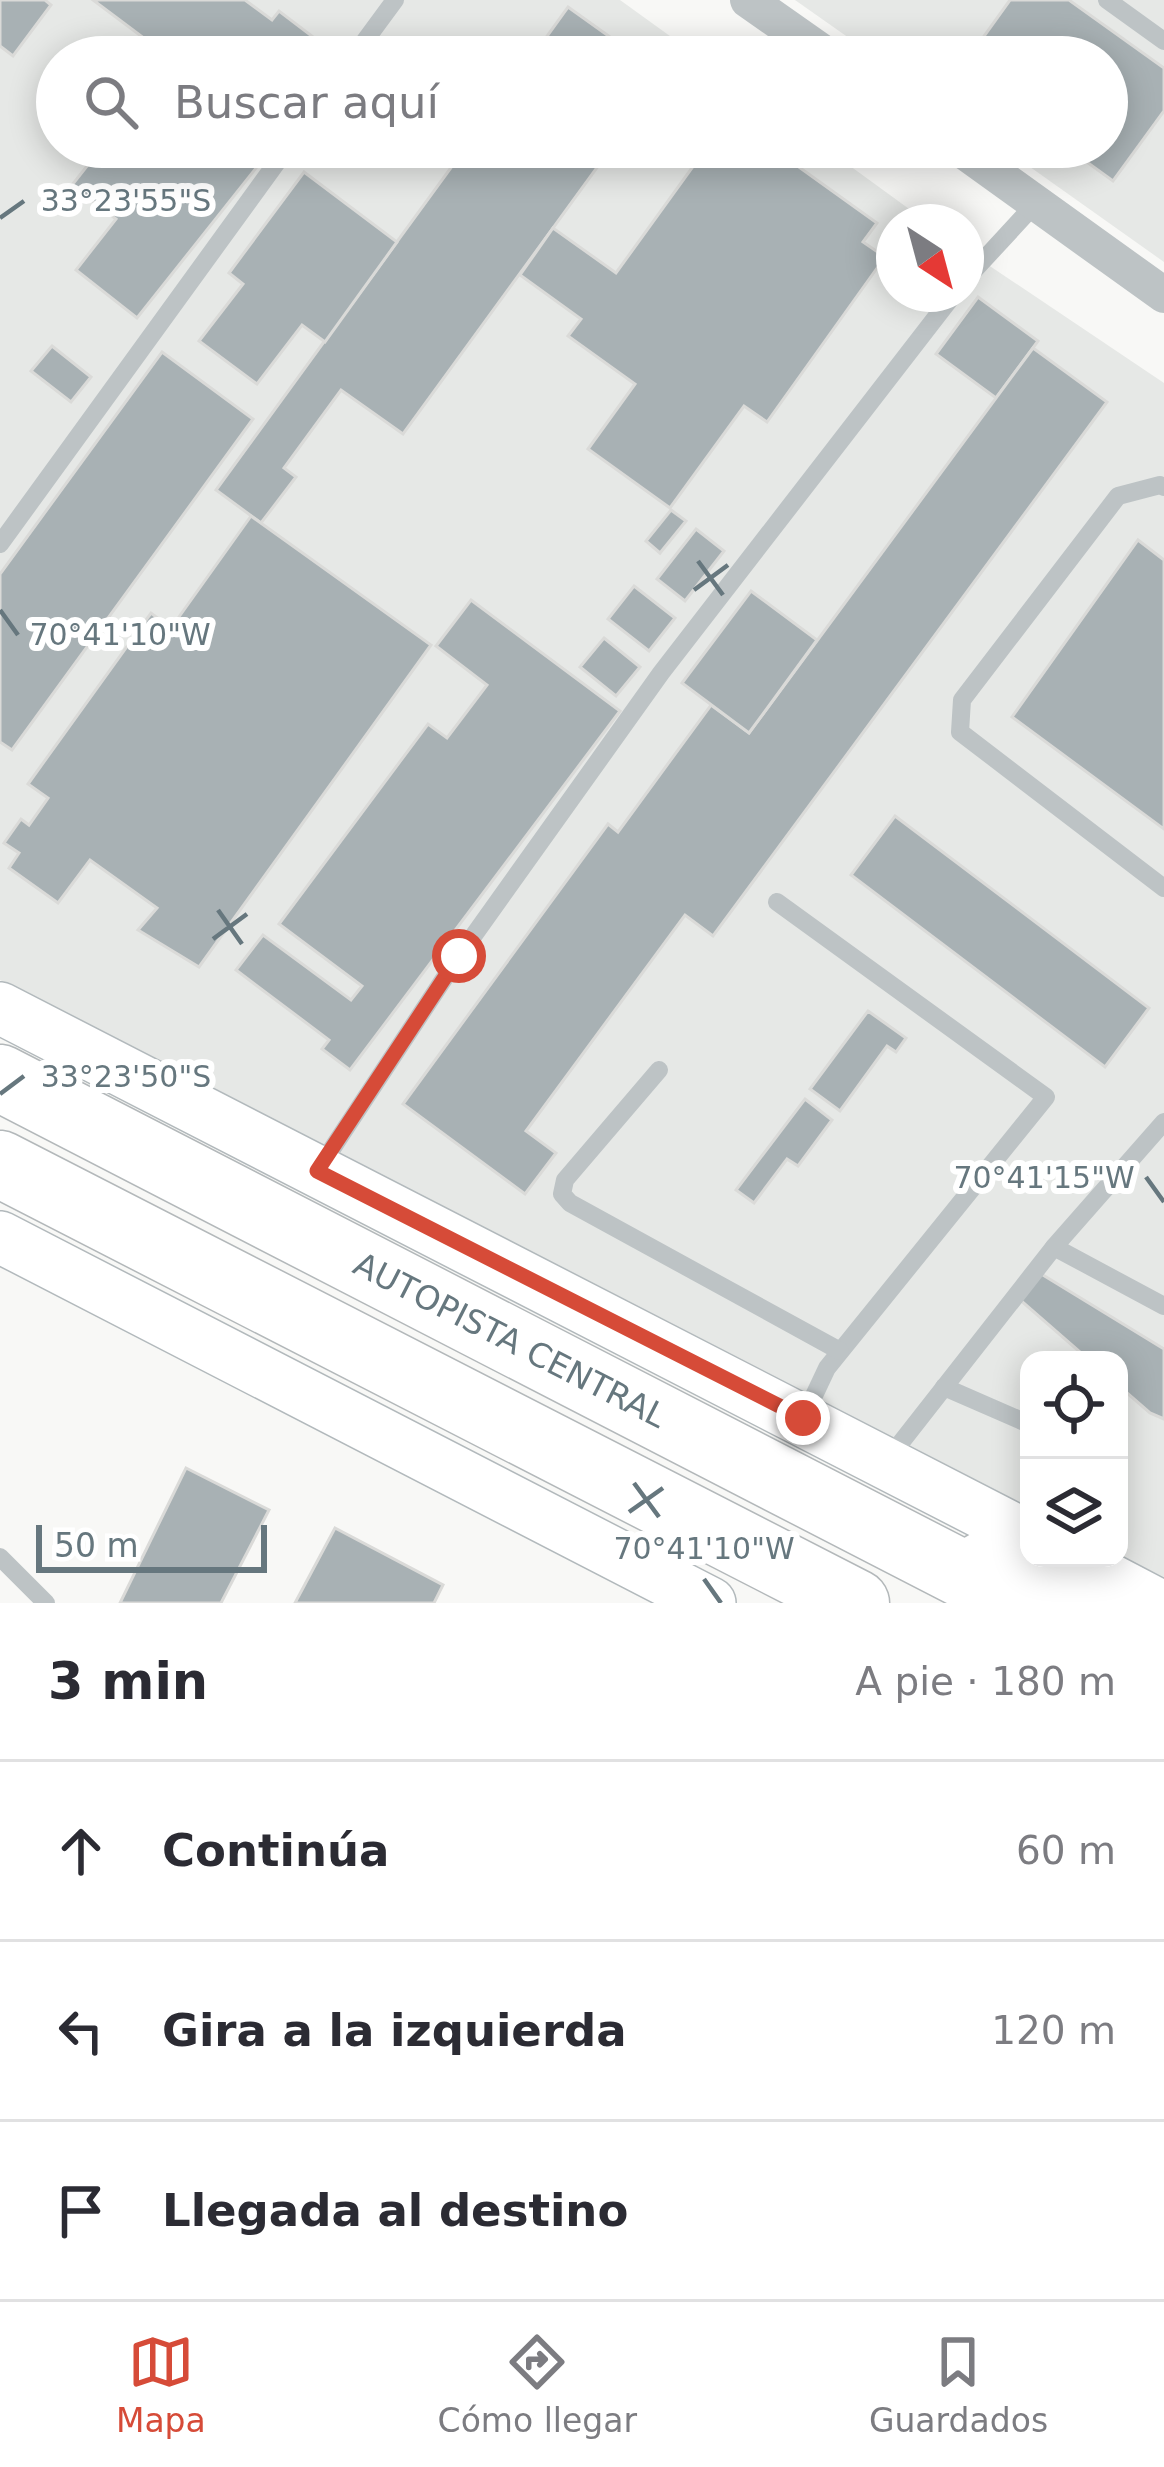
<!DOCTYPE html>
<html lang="es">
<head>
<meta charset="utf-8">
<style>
	body { margin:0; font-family:"DejaVu Sans",sans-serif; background:#f7f7f7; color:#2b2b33 }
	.controls { position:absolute; right:36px; bottom:36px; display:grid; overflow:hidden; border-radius:24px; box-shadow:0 6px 30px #0003 }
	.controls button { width:108px; height:108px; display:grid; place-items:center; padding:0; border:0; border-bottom:3px solid #e1e1e2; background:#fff; color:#2b2b33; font:60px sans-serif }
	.compass { position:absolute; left:876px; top:204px; width:108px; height:108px; border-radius:50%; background:#fff; box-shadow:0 6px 30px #0003; rotate:144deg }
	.scale { position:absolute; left:36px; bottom:30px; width:231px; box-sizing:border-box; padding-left:12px; border:6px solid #66777e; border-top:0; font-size:33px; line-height:42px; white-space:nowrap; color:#66777e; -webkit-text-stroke:9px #fff; paint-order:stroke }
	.stop { position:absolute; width:36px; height:36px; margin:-27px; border:9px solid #d64b38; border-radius:50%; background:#fff }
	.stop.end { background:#d64b38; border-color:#fff; box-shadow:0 3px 12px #0008 }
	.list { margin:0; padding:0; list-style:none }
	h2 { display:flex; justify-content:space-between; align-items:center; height:156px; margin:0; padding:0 48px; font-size:51px }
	h2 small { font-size:39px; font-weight:400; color:#7c7c81 }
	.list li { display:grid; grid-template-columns:78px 1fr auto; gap:36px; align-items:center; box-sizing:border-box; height:180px; padding:0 48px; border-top:3px solid #e1e1e2 }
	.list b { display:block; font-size:45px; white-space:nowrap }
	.list em { font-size:39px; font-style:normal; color:#7c7c81 }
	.icon { flex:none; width:66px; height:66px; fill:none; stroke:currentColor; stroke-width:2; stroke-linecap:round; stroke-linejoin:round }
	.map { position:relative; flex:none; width:1164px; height:1603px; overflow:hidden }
	.search { position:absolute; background:#fff; box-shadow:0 6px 30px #0003; left:36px; right:36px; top:36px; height:132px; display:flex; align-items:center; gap:30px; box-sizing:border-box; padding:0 42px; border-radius:66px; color:#7c7c81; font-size:45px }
	.sheet { height:696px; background:#fff }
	nav { display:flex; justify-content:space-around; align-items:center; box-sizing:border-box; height:168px; border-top:3px solid #e1e1e2; background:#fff; font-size:33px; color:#7c7c81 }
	nav a { display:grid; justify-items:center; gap:6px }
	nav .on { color:#d64b38 }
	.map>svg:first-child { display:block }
	.built { fill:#e6e8e6 }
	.building { fill:#a8b1b4; stroke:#dadad8; stroke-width:3 }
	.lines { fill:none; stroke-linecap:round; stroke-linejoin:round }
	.secondary-casing { stroke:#b2b9bc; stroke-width:54 }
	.motorway-casing { stroke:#b3b8ba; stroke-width:69 }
	.service { stroke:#bdc3c5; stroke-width:18 }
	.minor { stroke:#bdc3c5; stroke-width:36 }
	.secondary { stroke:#fff; stroke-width:51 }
	.motorway { stroke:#fff; stroke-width:66 }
	.route { stroke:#d64b38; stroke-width:15 }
	.ticks { fill:none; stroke:#66777e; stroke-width:4.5 }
	.labels { text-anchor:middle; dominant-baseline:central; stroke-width:12; stroke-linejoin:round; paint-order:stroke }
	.street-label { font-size:33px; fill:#66777e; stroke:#fff }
	.ticks-label { font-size:30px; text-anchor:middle; fill:#66777e; stroke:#fff; stroke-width:12; stroke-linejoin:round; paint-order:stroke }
</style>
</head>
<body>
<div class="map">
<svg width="1164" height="1603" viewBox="0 0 1164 1603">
	<rect width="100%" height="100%" fill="#f8f8f6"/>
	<g class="built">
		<polygon points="0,0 620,0 699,57 57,57 57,147 824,147 927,222 894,222 894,294 966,294 966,250 1164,383 1164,1577 1119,1555 1119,1360 1029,1360 1029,1509 0,980"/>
		<polygon points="795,0 1164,0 1164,262 1002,147 1107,147 1107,57 876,57"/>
	</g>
	<g class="building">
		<polygon points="0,0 45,0 51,5 13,56 0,46"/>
		<polygon points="93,0 245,0 272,20 279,11 321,43 314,52 321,57 169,57"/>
		<polygon points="1010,0 1069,0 1164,68 1164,111 1113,181 1066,147 1107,147 1107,57 969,57"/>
		<polygon points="568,7 638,57 532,57"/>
		<polygon points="102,147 250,147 264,158 137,318 76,270 116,219 72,185"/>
		<polygon points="466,147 612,147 403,434 341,390 284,468 296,477 261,523 216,490"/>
		<polygon points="707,147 771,147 877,223 863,242 885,257 767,422 744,406 670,508 588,449 635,384 568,336 581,319 520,275 553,228 616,273"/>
		<polygon points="304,172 397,242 325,342 302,325 257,384 199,341 243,284 229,273"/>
		<polygon points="978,297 1038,341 996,398 936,354"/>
		<polygon points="52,346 91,377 71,402 31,371"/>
		<polygon points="1033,348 1107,402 713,936 685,915 526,1131 556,1153 525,1194 403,1104 608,824 618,832 711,705 749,733"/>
		<polygon points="162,352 253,419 12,750 0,742 0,574"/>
		<polygon points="671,510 686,521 660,553 646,541"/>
		<polygon points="251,516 431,645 199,967 138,930 157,908 90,860 58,903 9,868 19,853 4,843 21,819 29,825 48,798 28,784 151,613 171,628"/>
		<polygon points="696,529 724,551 685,601 657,579"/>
		<polygon points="1138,540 1164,560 1164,829 1012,717"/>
		<polygon points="634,586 675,618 649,651 608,619"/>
		<polygon points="751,591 817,640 749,733 682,683"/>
		<polygon points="471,600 620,711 350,1070 322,1049 329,1040 236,970 263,935 351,1000 362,986 279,924 428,724 447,738 487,685 436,646"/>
		<polygon points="604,638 640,667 616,696 580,667"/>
		<polygon points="895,816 1149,1008 1105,1067 851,875"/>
		<polygon points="868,1011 906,1038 896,1052 887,1046 840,1111 810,1089"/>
		<polygon points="805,1099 832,1120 798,1166 787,1159 754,1203 736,1190"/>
		<polygon points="1038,1272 1164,1349 1164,1419 1150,1413 1119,1386 1119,1360 1089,1360 1019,1299"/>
		<polygon points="186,1468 269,1510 221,1603 120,1603"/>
		<polygon points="335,1528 443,1585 434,1603 295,1603"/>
	</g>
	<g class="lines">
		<defs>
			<g id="secondary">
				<polyline points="0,1008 1029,1537"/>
				<polyline points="0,1237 710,1603"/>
				<polyline points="1069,1558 1155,1603"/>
			</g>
			<g id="motorway">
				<polyline points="0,1078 1019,1603"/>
				<polyline points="0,1164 856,1603"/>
				<polyline points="983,1565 1084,1603"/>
			</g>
		</defs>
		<use href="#secondary" class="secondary-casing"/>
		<use href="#motorway" class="motorway-casing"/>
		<g class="service">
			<polyline points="1107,0 1164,41"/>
			<polyline points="353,57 395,0"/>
			<polyline points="966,279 1037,202"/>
			<polyline points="1164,487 1160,485 1118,496 962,700 960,732 1164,888"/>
			<polyline points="0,544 288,147"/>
			<polyline points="777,902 1046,1097 827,1368 803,1419"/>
			<polyline points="659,1070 565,1180 562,1194 570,1203 840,1351"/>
			<polyline points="320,1167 459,956 661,673 954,294"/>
			<polyline points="1054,1247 1164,1122"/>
			<polyline points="944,1387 1029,1424"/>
			<polyline points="888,1459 1054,1247 1164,1306"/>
			<polyline points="0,1557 46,1603"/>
		</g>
		<g class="minor">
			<polyline points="748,0 829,57"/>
			<polyline points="958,147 1164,295"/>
		</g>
		<use href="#secondary" class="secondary"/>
		<use href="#motorway" class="motorway"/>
	</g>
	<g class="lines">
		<polyline class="route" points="459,956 317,1171 803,1418"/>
	</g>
	<path class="ticks" d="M 0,218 L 24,201M 698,561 L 723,595M 694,590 L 728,565M 0,610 L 18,635M 218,910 L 242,944M 213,939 L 247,914M 0,1094 L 24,1076M 1146,1177 L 1164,1202M 634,1483 L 659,1517M 629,1512 L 663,1488M 704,1579 L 721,1603"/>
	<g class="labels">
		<g class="street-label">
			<text transform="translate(510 1340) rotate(27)">AUTOPISTA CENTRAL</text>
		</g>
	</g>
	<g class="ticks-label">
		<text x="126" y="211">33°23'55"S</text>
		<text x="120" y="645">70°41'10"W</text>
		<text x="126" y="1087">33°23'50"S</text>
		<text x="1044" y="1188">70°41'15"W</text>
		<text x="704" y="1559">70°41'10"W</text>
	</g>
</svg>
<div class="controls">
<button><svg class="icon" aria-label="locate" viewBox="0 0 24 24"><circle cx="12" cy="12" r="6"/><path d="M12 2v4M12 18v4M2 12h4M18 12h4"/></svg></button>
<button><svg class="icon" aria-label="layers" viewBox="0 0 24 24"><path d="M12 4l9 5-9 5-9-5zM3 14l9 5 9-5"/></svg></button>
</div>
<svg class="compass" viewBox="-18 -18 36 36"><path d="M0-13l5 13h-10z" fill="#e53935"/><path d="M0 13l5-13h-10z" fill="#7c7c81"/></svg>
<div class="scale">50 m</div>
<div class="stop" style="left:459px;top:956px"></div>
<div class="stop end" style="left:803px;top:1418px"></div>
<div class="search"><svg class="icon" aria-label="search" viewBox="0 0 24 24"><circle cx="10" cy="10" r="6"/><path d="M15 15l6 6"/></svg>Buscar aquí</div>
</div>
<section class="sheet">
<h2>3 min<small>A pie · 180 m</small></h2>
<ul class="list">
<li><svg class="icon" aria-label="ahead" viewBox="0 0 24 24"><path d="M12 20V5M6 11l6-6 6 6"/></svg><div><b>Continúa</b></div><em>60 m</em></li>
<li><svg class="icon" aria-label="left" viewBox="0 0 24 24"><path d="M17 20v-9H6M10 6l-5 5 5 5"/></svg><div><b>Gira a la izquierda</b></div><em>120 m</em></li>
<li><svg class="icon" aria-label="arrive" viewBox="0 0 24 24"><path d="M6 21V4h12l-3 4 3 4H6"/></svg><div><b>Llegada al destino</b></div></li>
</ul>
</section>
<nav>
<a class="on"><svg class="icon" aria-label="map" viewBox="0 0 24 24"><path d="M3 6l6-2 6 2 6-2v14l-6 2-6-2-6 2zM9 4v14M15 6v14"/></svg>Mapa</a>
<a><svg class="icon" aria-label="directions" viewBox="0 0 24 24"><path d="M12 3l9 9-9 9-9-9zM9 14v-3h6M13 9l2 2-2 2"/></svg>Cómo llegar</a>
<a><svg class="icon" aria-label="saved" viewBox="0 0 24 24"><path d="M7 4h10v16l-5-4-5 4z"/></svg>Guardados</a>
</nav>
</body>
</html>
